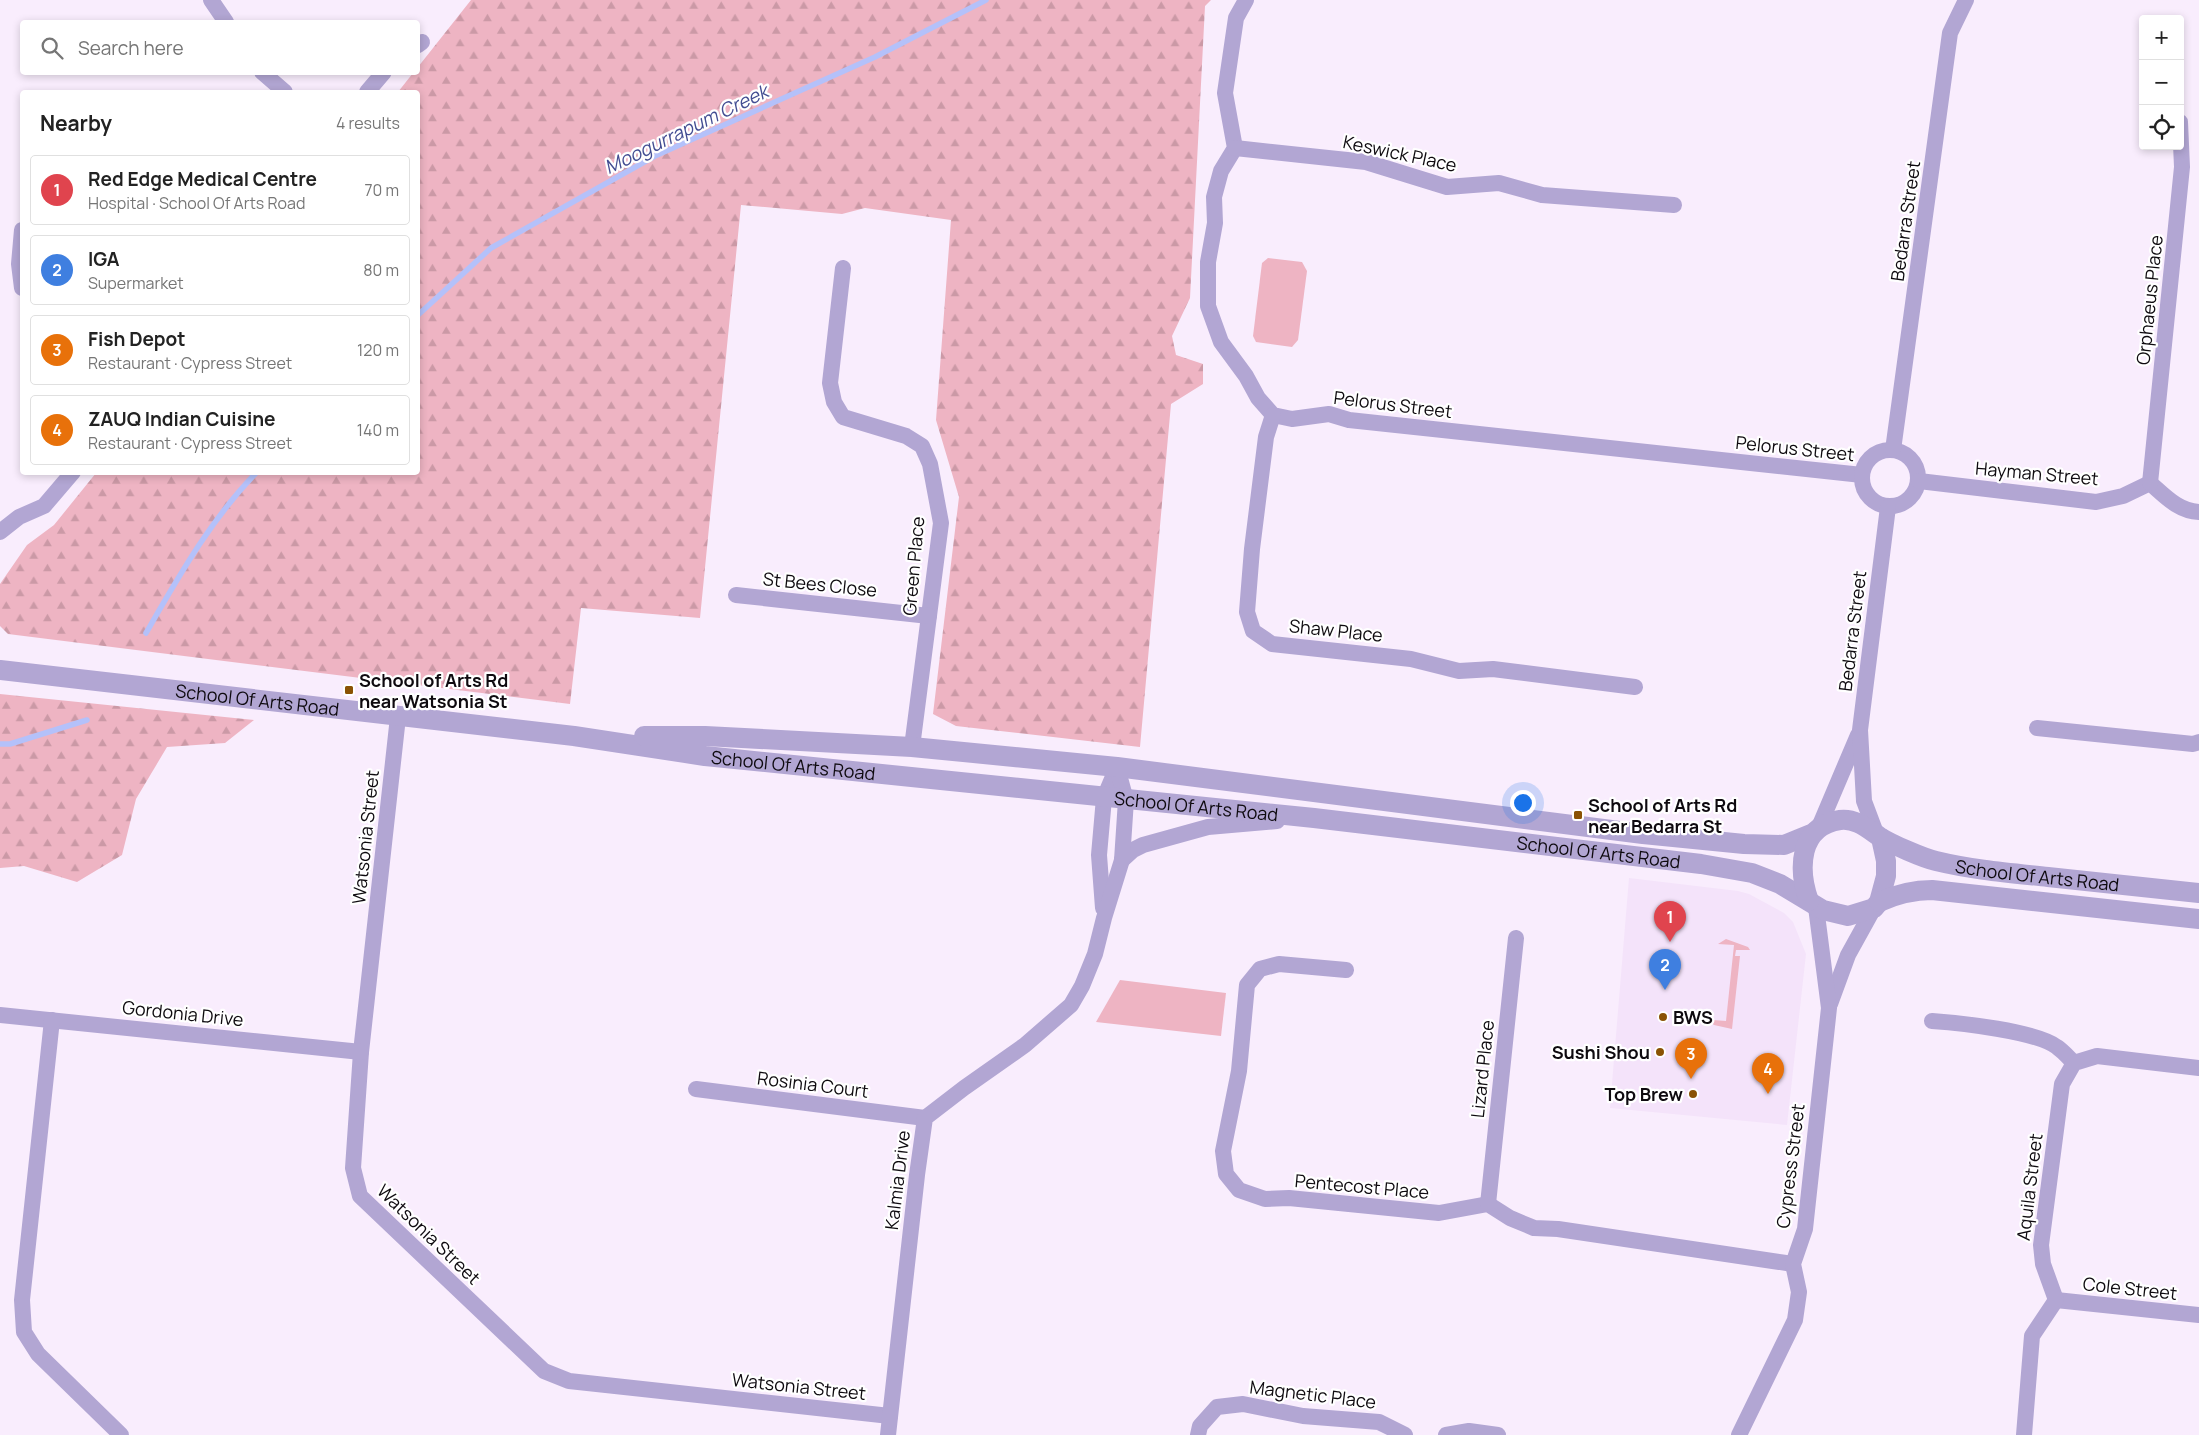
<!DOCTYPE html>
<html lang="en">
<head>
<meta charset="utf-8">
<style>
	body { margin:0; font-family:Manrope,sans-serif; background:#f2f2f2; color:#222 }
	.controls { position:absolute; right:15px; top:15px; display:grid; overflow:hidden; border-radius:5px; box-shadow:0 2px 8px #0003 }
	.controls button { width:45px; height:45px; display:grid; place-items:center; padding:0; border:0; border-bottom:1px solid #e0e0e0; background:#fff; color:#222; font:25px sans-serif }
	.you { position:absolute; left:1522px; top:802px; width:18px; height:18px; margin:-12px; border:4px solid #fff; border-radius:50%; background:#1a73e8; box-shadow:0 0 0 8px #1a73e833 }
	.badge { display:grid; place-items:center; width:32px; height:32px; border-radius:50%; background:#2563eb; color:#fff; font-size:16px; font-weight:700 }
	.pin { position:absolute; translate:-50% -41px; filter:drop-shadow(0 1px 2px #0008) }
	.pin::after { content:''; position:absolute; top:26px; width:18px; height:15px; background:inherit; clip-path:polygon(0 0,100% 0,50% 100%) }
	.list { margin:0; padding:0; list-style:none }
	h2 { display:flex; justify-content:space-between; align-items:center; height:65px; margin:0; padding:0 20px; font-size:21px }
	h2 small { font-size:16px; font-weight:400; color:#767676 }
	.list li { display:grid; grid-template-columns:32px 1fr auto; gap:15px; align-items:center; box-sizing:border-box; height:70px; margin:0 10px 10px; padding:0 10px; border:1px solid #e0e0e0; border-radius:5px }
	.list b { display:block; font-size:19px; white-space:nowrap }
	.list p { margin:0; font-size:16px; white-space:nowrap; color:#767676 }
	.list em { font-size:16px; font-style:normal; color:#767676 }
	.icon { flex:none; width:28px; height:28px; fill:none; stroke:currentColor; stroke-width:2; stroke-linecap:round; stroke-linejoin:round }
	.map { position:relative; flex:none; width:2199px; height:1435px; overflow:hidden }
	.search { position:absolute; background:#fff; box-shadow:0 2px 8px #0003; left:20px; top:20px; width:400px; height:55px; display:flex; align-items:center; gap:12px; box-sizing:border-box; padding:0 18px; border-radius:5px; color:#767676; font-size:19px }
	.panel { position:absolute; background:#fff; box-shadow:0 2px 8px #0003; left:20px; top:90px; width:400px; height:385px; border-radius:5px }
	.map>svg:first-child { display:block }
	.built { fill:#f4e3fa }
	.green { fill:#eeb4c3 }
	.forest { fill:url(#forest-firs) }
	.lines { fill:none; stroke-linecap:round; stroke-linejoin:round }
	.stream { stroke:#b4c1fa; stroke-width:5.5 }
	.minor { stroke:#b2a6d3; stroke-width:16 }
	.tertiary { stroke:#b2a6d3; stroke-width:20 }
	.poi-dot { fill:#8a5204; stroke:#fff; stroke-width:2 }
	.labels { text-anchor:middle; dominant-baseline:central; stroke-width:4.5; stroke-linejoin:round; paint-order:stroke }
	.street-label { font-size:18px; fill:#0e0a0f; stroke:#fff }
	.poi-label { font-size:18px; font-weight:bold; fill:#0e0a0f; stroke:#fff; text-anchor:start }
	.water-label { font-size:19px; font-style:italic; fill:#434d92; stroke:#fff }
</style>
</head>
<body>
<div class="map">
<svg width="2199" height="1435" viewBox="0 0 2199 1435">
	<defs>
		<pattern id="forest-firs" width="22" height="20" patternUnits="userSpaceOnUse" patternTransform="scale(1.25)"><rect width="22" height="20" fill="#eeb4c3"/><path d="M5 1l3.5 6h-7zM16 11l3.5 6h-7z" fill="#cb99a6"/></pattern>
	</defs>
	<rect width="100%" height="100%" fill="#f9edfd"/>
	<polygon class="built" points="1629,878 1738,891 1749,894 1784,913 1793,922 1806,954 1787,1125 1610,1108"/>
	<g class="green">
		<polygon points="1268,258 1302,262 1307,271 1298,340 1292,347 1256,342 1253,336 1262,263"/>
		<polygon points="1726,939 1748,947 1750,950 1736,950 1735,956 1740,956 1732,1029 1714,1025 1711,1022 1713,1020 1726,1021 1734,945 1718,944"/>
		<polygon points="1120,980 1226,993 1221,1036 1096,1022"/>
	</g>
	<g class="forest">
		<polygon points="471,0 1211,0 1205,6 1190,298 1172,336 1176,355 1203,364 1203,384 1171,404 1140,747 956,726 933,714 959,497 936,420 951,220 865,208 842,214 741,205 700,618 581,608 570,704 8,634 0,626 0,584 27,545 54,525 96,473 418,472 418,92 398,92 413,73 418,72 418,67"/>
		<polygon points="0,694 254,720 225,743 167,747 136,799 122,855 77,882 24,866 0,868"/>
	</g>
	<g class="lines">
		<g class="stream">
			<polyline points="418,315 491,248 655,156 875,57 986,0"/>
			<path d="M 146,633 C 179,576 211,519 257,472"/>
			<polyline points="0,744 10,744 87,720"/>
		</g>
		<g class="minor">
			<polyline points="211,0 226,22"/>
			<polyline points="1246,0 1236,18 1225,93 1235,148 1221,171 1214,197 1215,223 1208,262 1208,306 1221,342 1246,376 1258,398 1273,415 1292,419 1329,414 1349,420 1862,475"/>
			<polyline points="418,45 422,42"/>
			<polyline points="262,72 285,92"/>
			<polyline points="367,92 384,72"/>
			<polyline points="1235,148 1366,162 1447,187 1499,183 1542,195 1674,205"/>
			<polyline points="22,230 19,264 22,288"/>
			<polyline points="843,268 830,383 834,402 843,417 906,436 922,446 930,464 941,523 912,747"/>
			<polyline points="1273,415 1266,437 1252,549 1247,612 1253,631 1272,644 1411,659 1459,671 1493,669 1635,687"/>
			<circle cx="1890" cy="478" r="28"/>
			<polyline points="1893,450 1950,33 1966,0"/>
			<path d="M 1919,481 L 2096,502 L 2123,496 L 2150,483 C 2165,496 2178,511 2199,512"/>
			<polyline points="2150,483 2182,167 2180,122"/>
			<polyline points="0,532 19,517 44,506 73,472"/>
			<polyline points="736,595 929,616"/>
			<polyline points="398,717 361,1052 353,1168 360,1196 544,1371 569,1381 890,1416"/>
			<polyline points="2037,728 2193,744 2199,742"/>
			<polyline points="1819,827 1858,735"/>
			<polyline points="1876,833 1864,801 1860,730 1888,507"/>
			<polyline points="1122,860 1133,850 1143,845 1208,827 1277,821"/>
			<polyline points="1103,908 1099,855 1104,798 1117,767"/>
			<polyline points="1346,970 1279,964 1260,969 1247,985 1239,1071 1223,1151 1226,1174 1239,1190 1265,1199 1289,1198 1439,1213 1488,1204 1510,1218 1534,1228 1558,1229 1793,1264"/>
			<polyline points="1830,1004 1848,955 1874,908"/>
			<polyline points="0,1015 361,1052"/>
			<polyline points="52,1020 22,1300 24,1332 38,1354 121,1435"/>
			<path d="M 1932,1021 C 1960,1023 2036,1031 2057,1047 C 2063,1051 2069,1058 2074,1063"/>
			<polyline points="696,1089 925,1118"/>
			<polyline points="1488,1204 1516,938"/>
			<polyline points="2056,1300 2199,1315"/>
			<polyline points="888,1435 917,1175 925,1118 964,1088 1025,1045 1071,1005 1082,986 1095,954 1104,918 1122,860 1126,800 1117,767"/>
			<polyline points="1198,1435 1200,1426 1217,1407 1243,1404 1303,1416 1379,1422 1405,1435"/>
			<polyline points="1446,1435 1469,1431 1498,1435"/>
			<polyline points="1739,1435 1795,1320 1799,1292 1793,1264 1805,1229 1829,1008 1816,907"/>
			<polyline points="2024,1435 2032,1336 2056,1300 2043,1264 2041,1245 2062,1084 2074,1063 2097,1056 2199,1068"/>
		</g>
		<g class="tertiary">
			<path id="s1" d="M 0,670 L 574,736 L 705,756 L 1314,818 L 1701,864 L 1752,873 L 1780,884 L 1823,910 L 1848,916 L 1874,908 L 1879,902 L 1886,876 L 1886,861 L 1881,838"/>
			<polyline points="644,736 705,736 912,747 1117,767 1643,834 1744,844 1784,845 1811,834"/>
			<path id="s2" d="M 1809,901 C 1798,870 1798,826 1840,820 C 1856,818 1868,829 1880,837 C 1891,844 1923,858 1936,861 C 1973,870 2011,873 2048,877 C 2099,882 2149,888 2199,893"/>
			<path d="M 1879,902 C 1897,894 1912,890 1932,890 L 2199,919"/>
		</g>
	</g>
	<g class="poi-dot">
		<rect x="344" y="685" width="10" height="10" rx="2.5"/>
		<rect x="1573" y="810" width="10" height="10" rx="2.5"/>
		<circle cx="1663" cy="1017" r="5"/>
		<circle cx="1660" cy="1052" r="5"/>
		<circle cx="1693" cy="1094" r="5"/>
	</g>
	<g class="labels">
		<g class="street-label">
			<text transform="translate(1400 153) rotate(12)">Keswick Place</text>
			<text transform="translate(1905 221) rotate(-82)">Bedarra Street</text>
			<text transform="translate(2149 300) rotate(-84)">Orphaeus Place</text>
			<text transform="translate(1393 404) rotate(7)">Pelorus Street</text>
			<text transform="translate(1795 448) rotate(6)">Pelorus Street</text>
			<text transform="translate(2037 473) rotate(5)">Hayman Street</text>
			<text transform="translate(913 566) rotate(-85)">Green Place</text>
			<text transform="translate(820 584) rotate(6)">St Bees Close</text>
			<text transform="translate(1336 630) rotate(6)">Shaw Place</text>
			<text transform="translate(1852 631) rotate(-83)">Bedarra Street</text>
			<text stroke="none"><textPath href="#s1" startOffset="259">School Of Arts Road</textPath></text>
			<text stroke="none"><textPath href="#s1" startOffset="799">School Of Arts Road</textPath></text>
			<text stroke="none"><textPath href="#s1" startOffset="1204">School Of Arts Road</textPath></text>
			<text transform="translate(365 837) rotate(-84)">Watsonia Street</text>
			<text stroke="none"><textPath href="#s1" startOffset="1609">School Of Arts Road</textPath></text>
			<text stroke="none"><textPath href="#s2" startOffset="309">School Of Arts Road</textPath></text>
			<text transform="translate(183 1013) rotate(6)">Gordonia Drive</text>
			<text transform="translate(1482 1069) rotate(-84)">Lizard Place</text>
			<text transform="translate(813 1084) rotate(7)">Rosinia Court</text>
			<text transform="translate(1790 1166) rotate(-83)">Cypress Street</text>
			<text transform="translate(897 1180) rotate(-83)">Kalmia Drive</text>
			<text transform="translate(1362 1186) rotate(5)">Pentecost Place</text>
			<text transform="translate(2029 1187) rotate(-83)">Aquila Street</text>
			<text transform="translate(429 1234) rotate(44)">Watsonia Street</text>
			<text transform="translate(2130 1288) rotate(6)">Cole Street</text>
			<text transform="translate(799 1386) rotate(6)">Watsonia Street</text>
			<text transform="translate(1313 1394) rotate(7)">Magnetic Place</text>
		</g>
		<g class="poi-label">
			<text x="359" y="680">School of Arts Rd<tspan x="359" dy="21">near Watsonia St</tspan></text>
			<text x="1588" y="805">School of Arts Rd<tspan x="1588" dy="21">near Bedarra St</tspan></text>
			<text x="1673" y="1017">BWS</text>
			<text x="1650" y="1052" text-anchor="end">Sushi Shou</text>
			<text x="1683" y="1094" text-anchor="end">Top Brew</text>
		</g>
		<g class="water-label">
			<text transform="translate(686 129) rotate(-26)">Moogurrapum Creek</text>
		</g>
	</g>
</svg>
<div class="controls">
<button>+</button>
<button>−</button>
<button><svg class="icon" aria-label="locate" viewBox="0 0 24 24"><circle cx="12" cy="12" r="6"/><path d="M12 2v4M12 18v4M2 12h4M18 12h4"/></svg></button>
</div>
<div class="you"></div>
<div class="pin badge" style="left:1670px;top:942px;background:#e0444e">1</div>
<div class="pin badge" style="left:1665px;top:990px;background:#3f7fe0">2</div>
<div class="pin badge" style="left:1691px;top:1079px;background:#e8710a">3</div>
<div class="pin badge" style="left:1768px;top:1094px;background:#e8710a">4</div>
<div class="search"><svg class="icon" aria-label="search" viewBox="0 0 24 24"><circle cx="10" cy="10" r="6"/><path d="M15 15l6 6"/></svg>Search here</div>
<section class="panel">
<h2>Nearby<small>4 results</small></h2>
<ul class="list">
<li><span class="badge" style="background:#e0444e">1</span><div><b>Red Edge Medical Centre</b><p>Hospital · School Of Arts Road</p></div><em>70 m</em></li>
<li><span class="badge" style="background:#3f7fe0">2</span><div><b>IGA</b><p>Supermarket</p></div><em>80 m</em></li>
<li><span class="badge" style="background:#e8710a">3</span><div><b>Fish Depot</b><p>Restaurant · Cypress Street</p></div><em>120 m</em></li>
<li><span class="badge" style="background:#e8710a">4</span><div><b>ZAUQ Indian Cuisine</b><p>Restaurant · Cypress Street</p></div><em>140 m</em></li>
</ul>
</section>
</div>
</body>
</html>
